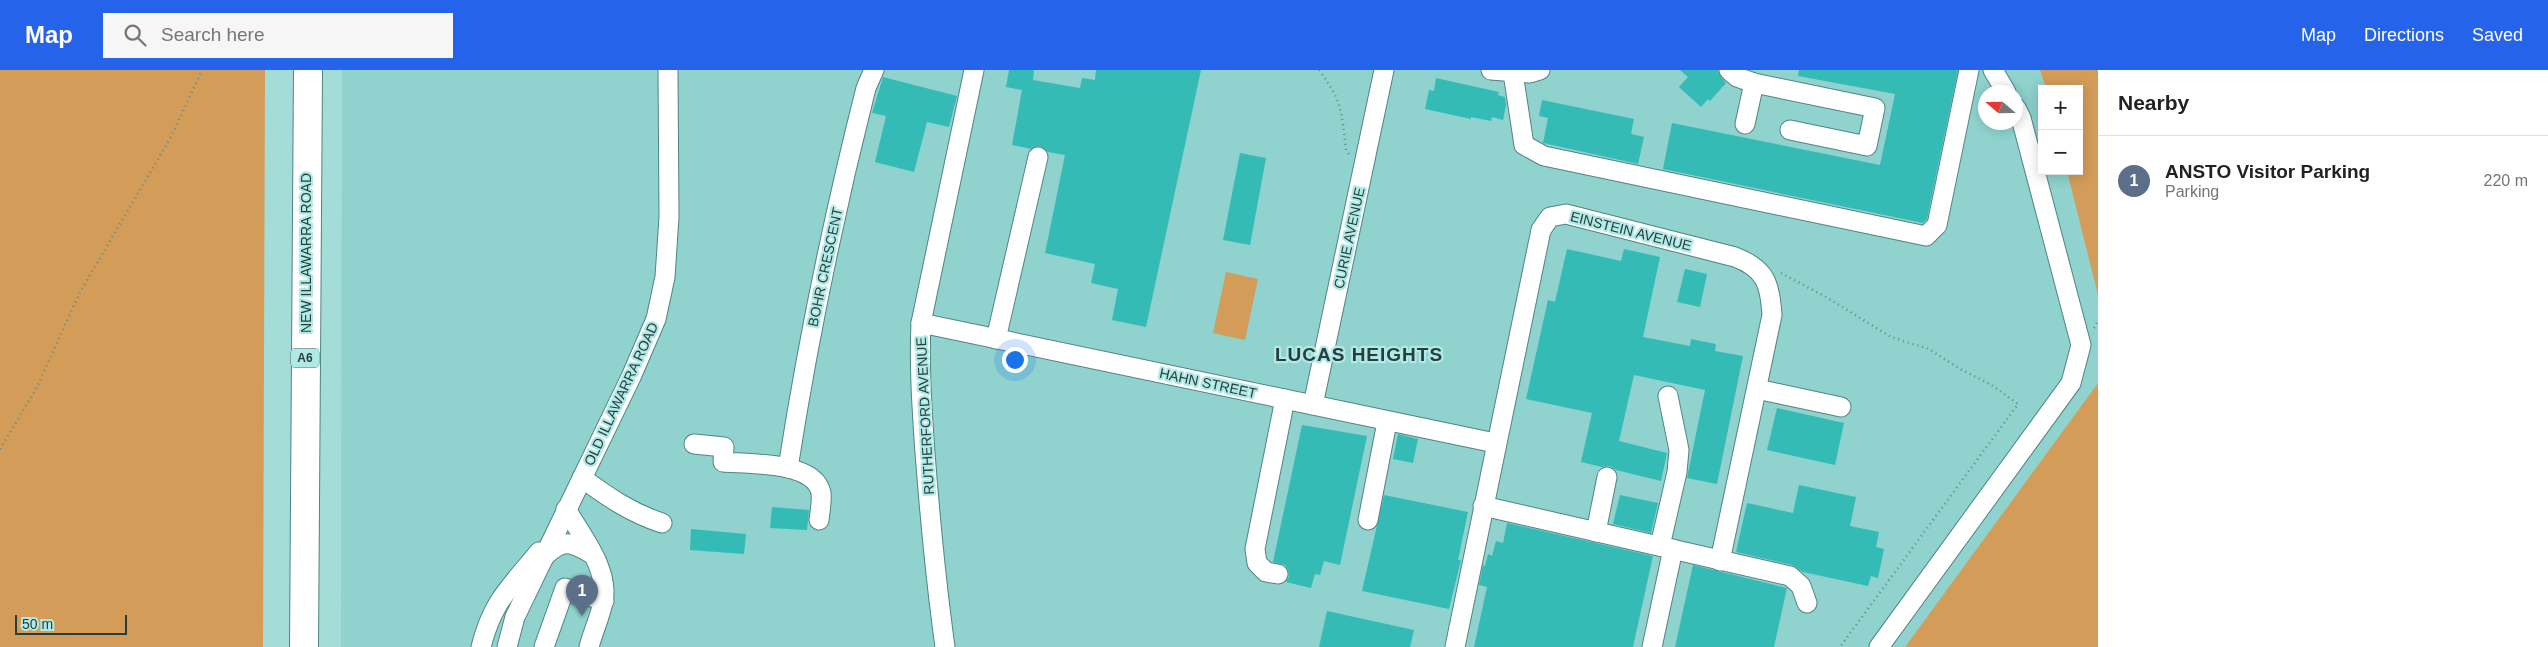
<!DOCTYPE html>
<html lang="en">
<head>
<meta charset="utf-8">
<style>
	body { margin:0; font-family:Arial,sans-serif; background:#f6f6f6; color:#222 }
	.controls { position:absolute; right:15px; top:15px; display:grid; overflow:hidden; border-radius:0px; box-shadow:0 2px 12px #0003 }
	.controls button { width:45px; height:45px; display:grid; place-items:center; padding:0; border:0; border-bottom:1px solid #e0e0e0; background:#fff; color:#222; font:25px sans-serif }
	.compass { position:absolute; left:1978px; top:15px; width:45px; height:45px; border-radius:50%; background:#fff; box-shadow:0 2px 12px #0003; rotate:290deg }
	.scale { position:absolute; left:15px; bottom:12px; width:112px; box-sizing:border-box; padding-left:5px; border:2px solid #273e3c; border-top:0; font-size:14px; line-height:18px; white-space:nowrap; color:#273e3c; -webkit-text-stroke:4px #b1e9e6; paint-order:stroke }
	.you { position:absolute; left:1014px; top:289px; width:18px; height:18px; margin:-12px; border:4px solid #fff; border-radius:50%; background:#1a73e8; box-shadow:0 0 0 8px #1a73e833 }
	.badge { display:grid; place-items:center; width:32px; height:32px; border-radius:50%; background:#2563eb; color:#fff; font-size:16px; font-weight:700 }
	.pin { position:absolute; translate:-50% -41px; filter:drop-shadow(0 1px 2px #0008) }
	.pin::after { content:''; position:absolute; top:26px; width:18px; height:15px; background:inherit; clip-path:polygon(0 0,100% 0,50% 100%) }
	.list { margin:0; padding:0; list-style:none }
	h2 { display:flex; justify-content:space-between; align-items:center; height:65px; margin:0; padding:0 20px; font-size:21px }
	h2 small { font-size:16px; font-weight:400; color:#767676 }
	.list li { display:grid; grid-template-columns:32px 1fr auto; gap:15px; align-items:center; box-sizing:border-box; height:90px; padding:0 20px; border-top:1px solid #e0e0e0 }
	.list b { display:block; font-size:19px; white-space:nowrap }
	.list p { margin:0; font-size:16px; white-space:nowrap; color:#767676 }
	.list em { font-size:16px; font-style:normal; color:#767676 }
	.icon { flex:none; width:28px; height:28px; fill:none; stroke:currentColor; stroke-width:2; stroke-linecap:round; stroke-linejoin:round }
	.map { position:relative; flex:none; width:2098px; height:577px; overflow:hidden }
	header { display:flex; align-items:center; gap:30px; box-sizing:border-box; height:70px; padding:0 25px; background:#2563eb; color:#fff }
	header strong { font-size:24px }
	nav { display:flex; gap:28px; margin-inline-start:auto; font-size:18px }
	.search { width:350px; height:45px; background:#f6f6f6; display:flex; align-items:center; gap:12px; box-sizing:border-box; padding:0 18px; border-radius:0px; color:#767676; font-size:19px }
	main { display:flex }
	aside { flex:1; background:#fff }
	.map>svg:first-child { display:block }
	.built { fill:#8fd2ce; fill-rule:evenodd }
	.green { fill:#d39d59 }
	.building { fill:#34bbb6 }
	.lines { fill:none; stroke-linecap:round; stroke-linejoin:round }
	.minor-casing { stroke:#4f8582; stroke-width:21 }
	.highway-casing { stroke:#4f8582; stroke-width:30 }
	.path { stroke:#648a88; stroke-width:2.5; stroke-dasharray:1 4; stroke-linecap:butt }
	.minor { stroke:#fff; stroke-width:19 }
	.highway { stroke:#fff; stroke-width:28 }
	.labels { text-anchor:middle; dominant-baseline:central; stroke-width:4.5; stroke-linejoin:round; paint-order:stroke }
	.shield { fill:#b1e9e6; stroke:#50716f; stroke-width:1 }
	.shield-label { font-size:12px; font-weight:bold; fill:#273e3c }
	.street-label { font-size:14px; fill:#273e3c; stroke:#b1e9e6 }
	.district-label { font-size:19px; font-weight:bold; letter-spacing:1px; fill:#273e3c; stroke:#b1e9e6 }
</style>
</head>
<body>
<header>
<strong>Map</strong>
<div class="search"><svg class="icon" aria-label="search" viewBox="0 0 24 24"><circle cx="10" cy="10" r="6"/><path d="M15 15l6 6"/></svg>Search here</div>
<nav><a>Map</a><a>Directions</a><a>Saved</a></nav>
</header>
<main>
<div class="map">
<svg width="2098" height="577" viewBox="0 0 2098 577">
	<rect width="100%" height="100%" fill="#a4dcd8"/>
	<path class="built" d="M 342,0 L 2040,0 L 2046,19 L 2042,19 L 2042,101 L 2067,101 L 2098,225 L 2098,313 L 1905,577 L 341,577 ZM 1986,22 L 2016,22 L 2016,52 L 1986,52 Z"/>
	<g class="green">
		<polygon points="0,0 265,0 263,577 0,577"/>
		<polygon points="2040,0 2098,0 2098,225 2067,101 2079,101 2079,19 2046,19"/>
		<polygon points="1226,202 1258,209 1245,270 1213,263"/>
		<polygon points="2098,313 2098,577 1905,577"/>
	</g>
	<g class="building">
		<polygon points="1009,0 1034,0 1033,10 1080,18 1082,8 1095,10 1096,0 1201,0 1146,257 1112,250 1118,219 1091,213 1095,194 1045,183 1065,85 1048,82 1040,76 1031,79 1012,75 1022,20 1006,17"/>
		<polygon points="1680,0 1718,0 1719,4 1726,13 1710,31 1708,29 1701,37 1679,17 1688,7"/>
		<polygon points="1799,0 1958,0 1927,149 1923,153 1663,99 1672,53 1880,95 1895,24 1798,6"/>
		<polygon points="883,7 957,26 949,57 927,52 914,102 875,92 886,46 872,43"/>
		<polygon points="1436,8 1499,22 1498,25 1505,27 1506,35 1503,50 1492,47 1491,51 1471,47 1471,49 1425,39 1429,20 1434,21"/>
		<polygon points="1542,30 1634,49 1631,64 1644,67 1638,94 1543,73 1548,48 1539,46"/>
		<polygon points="1240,83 1266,88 1250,175 1223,170"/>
		<polygon points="1567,179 1621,191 1624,179 1660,187 1643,267 1690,276 1691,269 1716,274 1715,281 1743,286 1717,414 1687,408 1705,320 1634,305 1619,371 1667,383 1661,411 1616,400 1610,396 1602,397 1581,392 1592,343 1526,329 1548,230 1555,232"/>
		<polygon points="1685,199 1707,204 1700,237 1677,232"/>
		<polygon points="1777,338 1844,353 1835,395 1767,380"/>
		<polygon points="1302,355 1367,366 1340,495 1324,491 1320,505 1315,504 1311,518 1286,512 1289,506 1288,500 1285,495 1273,492"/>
		<polygon points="1398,364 1418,369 1413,393 1393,389"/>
		<polygon points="1799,415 1856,427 1850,456 1879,462 1876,477 1884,479 1878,508 1871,506 1868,516 1803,502 1792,495 1736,482 1747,433 1793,443"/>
		<polygon points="1384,425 1468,442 1458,490 1461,490 1449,539 1362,521"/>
		<polygon points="1620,425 1658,433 1651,463 1613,454"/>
		<polygon points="772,437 809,440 807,460 770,458"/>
		<polygon points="1507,453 1653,486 1633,577 1474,577 1487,517 1479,515 1483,495 1485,496 1488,484 1492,486 1496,471 1503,473"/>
		<polygon points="691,459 746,464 744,484 690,480"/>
		<polygon points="1693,495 1787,518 1774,577 1675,577"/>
		<polygon points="1327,541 1414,560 1410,577 1319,577"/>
	</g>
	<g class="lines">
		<defs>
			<g id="minor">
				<polyline points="1491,0 1530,3 1540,0"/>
				<polyline points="1729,0 1737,7 1754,13 1875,38 1867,76 1790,60"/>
				<polyline points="1993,0 2006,22"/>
				<polyline points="1513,3 1524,75 1544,86 1926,166 1937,155 1969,0"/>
				<polyline points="1745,54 1754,13"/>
				<polyline points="921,253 1495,373"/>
				<polyline points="996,269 1038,87"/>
				<polyline points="1757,319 1841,337"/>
				<polyline points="1313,335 1384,0"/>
				<path d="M 694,374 L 724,377 L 723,392 C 748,394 815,391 821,423 C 822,431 820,442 819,450"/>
				<path d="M 788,398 C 808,270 834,144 866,18 L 874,0"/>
				<path d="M 582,408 C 608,427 631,443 662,453"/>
				<polyline points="1483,436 1790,506 1801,516 1807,533"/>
				<path d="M 566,439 C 581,465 610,500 603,532 C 600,547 593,562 589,577"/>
				<polyline points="1368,450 1387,352"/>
				<polyline points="1596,462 1607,407"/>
				<polyline points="1660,476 1677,402 1679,380 1668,326"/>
				<path d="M 544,487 C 562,469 570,471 592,484"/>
				<polyline points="1278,504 1266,502 1257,493 1255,479 1285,329"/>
				<path d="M 481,577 C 493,530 510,518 539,482"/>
				<polyline points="507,577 515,547 631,307 656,249 665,207 669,147 668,0"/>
				<polyline points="544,577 565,518 604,531"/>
				<path d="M 945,577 C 936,512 930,448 925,383 C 922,339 919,297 921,253 L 974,0"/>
				<path d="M 1455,577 L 1541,160 L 1550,147 L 1566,144 L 1735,187 C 1766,199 1770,214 1772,245 L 1720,491"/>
				<polyline points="1652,577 1673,479"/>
				<polyline points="1879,577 2071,313 2081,275 2021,48 2016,38"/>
			</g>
			<polyline id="highway" points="304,577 308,0"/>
		</defs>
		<use href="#minor" class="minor-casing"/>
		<use href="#highway" class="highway-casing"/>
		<g class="path">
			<path d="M 1319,0 C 1342,30 1342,44 1346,80 L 1350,86"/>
			<polyline points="1781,203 1826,227 1891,267 1929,279 1960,299 1990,314 2018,334 1840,577"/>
			<polyline points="2094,258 2098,251"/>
			<polyline points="0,379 36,319 80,222 171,67 202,0"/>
		</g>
		<use href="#minor" class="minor"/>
		<use href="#highway" class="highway"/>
	</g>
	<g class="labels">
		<rect class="shield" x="291" y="278.5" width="28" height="19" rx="4"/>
		<g class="shield-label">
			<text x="305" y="288">A6</text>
		</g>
		<g class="street-label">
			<text transform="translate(1631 161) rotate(14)">EINSTEIN AVENUE</text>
			<text transform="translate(1349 168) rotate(-78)">CURIE AVENUE</text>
			<text transform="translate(306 183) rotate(-90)">NEW ILLAWARRA ROAD</text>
			<text transform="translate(825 197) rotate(-78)">BOHR CRESCENT</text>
			<text transform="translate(1208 313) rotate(12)">HAHN STREET</text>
			<text transform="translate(621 324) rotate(-65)">OLD ILLAWARRA ROAD</text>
			<text transform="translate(925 346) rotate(-93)">RUTHERFORD AVENUE</text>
		</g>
		<g class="district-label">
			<text x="1359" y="284">LUCAS HEIGHTS</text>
		</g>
	</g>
</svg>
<div class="controls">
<button>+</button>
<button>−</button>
</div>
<svg class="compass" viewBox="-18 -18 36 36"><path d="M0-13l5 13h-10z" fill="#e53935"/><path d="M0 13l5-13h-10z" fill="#767676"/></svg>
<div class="scale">50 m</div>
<div class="you"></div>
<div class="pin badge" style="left:582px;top:546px;background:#5c6f8a">1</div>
</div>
<aside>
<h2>Nearby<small></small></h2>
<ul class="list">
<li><span class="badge" style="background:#5c6f8a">1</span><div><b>ANSTO Visitor Parking</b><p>Parking</p></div><em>220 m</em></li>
</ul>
</aside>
</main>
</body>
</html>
